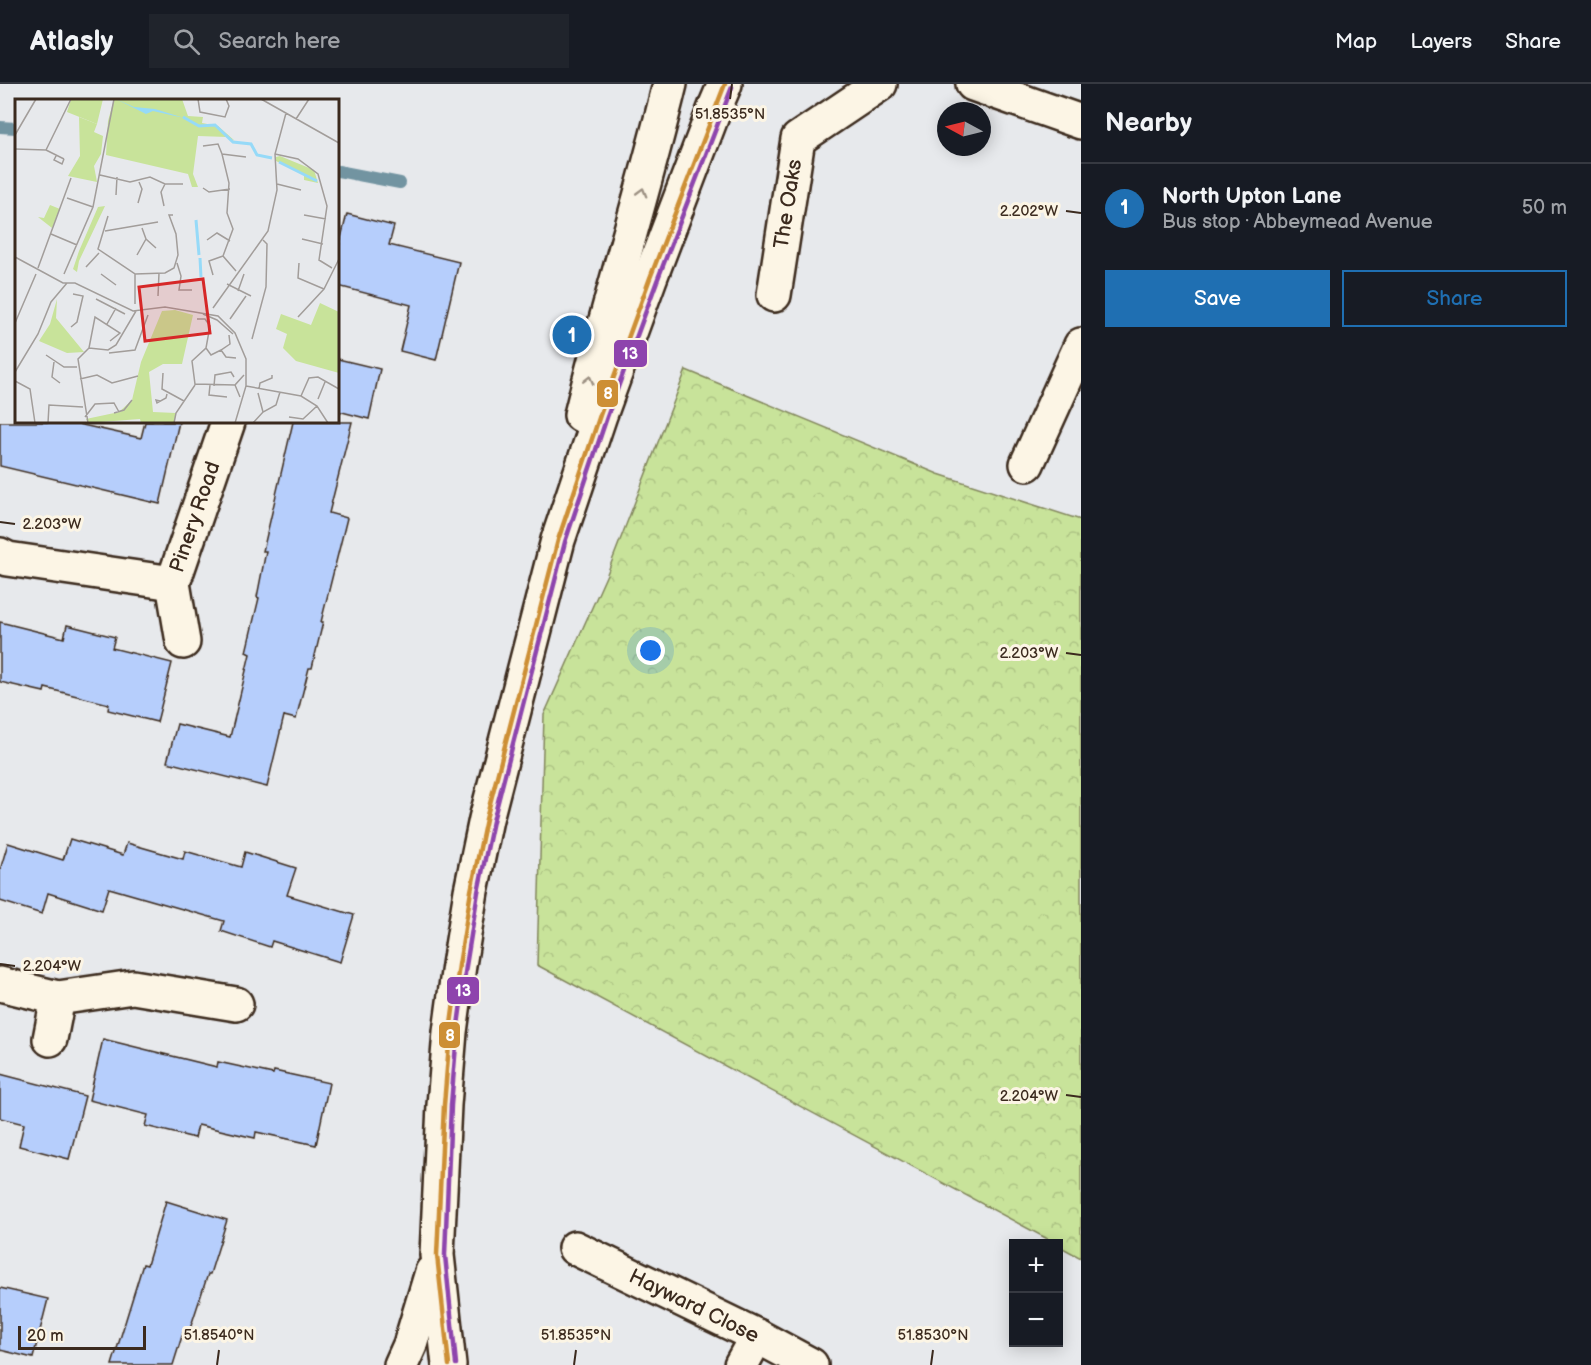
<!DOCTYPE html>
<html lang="en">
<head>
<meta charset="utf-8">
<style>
	body { margin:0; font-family:"Balsamiq Sans",sans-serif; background:#20242c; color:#f1f3f6 }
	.controls { position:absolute; right:18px; bottom:18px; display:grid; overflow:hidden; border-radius:0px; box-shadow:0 3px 15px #0003 }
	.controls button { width:54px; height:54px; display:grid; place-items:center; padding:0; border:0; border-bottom:2px solid #363941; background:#171b24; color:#f1f3f6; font:30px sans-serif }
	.compass { position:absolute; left:937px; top:18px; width:54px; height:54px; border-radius:50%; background:#171b24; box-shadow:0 3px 15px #0003; rotate:277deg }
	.scale { position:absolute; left:18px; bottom:15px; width:128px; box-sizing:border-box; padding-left:6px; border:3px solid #3b2a1e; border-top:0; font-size:16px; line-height:21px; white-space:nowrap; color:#3b2a1e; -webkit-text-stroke:4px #fcf5e5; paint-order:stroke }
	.you { position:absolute; left:651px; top:567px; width:21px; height:21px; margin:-15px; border:4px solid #fff; border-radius:50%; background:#1a73e8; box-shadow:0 0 0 9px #1a73e833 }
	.badge { display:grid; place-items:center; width:39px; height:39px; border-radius:50%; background:#1f6fb2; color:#fff; font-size:20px; font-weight:700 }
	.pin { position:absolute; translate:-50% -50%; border:3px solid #fff; box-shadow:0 2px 6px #0006 }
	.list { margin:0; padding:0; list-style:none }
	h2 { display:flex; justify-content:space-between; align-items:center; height:78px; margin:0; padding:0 24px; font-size:26px }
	h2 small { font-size:20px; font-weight:400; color:#9ea1a6 }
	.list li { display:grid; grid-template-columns:39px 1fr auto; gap:18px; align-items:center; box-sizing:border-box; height:90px; padding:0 24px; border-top:2px solid #363941 }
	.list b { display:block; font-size:22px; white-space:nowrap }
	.list p { margin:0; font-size:20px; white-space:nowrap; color:#9ea1a6 }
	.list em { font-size:20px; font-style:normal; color:#9ea1a6 }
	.actions { display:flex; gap:12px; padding:18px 24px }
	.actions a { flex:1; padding:14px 0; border:2px solid #1f6fb2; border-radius:0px; text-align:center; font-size:21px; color:#1f6fb2 }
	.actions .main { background:#1f6fb2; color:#fff }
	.icon { flex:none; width:33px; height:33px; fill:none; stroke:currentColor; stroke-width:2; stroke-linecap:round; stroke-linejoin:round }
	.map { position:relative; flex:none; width:1081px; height:1281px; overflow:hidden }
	header { display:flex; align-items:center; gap:36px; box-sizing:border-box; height:84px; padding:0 30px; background:#171b24; border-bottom:2px solid #363941 }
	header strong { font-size:28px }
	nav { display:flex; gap:33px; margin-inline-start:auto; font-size:21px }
	.search { width:420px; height:54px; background:#20242c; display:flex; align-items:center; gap:15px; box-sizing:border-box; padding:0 21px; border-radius:0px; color:#9ea1a6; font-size:22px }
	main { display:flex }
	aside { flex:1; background:#171b24 }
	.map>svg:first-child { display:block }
	.park { fill:url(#park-crowns); stroke:#82865c; stroke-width:1.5 }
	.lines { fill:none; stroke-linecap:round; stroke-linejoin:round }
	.stream { stroke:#7294a1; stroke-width:12 }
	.building { fill:#b6cefc; stroke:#3b2a1e; stroke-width:1.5 }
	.minor-casing { stroke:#3b2a1e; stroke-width:38 }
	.tertiary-casing { stroke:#3b2a1e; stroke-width:38 }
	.minor { stroke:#fcf5e5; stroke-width:33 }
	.tertiary { stroke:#fcf5e5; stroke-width:33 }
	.bus-1-casing { stroke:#fcf5e5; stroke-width:9 }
	.bus-2-casing { stroke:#fcf5e5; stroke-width:9 }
	.bus-1 { stroke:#cd8f35; stroke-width:4.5 }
	.bus-2 { stroke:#8e44ad; stroke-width:4.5 }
	.oneway { stroke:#9c9082 }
	.ticks { fill:none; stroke:#3b2a1e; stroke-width:2 }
	.labels { text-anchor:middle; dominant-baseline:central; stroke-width:6; stroke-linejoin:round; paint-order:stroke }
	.street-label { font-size:21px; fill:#3b2a1e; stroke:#fcf5e5 }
	.inset-river { fill:none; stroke:#96daf8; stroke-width:3 }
	.inset-road { fill:none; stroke:#a29d9a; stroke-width:1.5 }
	.view { fill:#d62828; fill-opacity:0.15; stroke:#d62828; stroke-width:3 }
	.inset-edge { fill:none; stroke:#3b2a1e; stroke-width:3 }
	.ticks-label { font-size:15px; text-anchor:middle; fill:#3b2a1e; stroke:#fcf5e5; stroke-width:6; stroke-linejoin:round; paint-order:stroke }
	.line-badge { stroke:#fcf5e5; stroke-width:2 }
	.badge-label { font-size:16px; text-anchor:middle; font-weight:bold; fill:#fff }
</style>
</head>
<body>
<header>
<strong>Atlasly</strong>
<div class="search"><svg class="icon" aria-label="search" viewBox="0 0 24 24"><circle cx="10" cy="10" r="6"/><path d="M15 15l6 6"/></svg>Search here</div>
<nav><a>Map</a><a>Layers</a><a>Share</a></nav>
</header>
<main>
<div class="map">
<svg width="1081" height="1281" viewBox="0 0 1081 1281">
	<defs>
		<pattern id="park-crowns" width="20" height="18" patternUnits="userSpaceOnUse" patternTransform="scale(1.5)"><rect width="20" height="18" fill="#c8e39a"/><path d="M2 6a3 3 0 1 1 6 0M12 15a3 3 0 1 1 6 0" fill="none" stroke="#adc384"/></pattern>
	</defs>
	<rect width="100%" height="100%" fill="#e7e9ec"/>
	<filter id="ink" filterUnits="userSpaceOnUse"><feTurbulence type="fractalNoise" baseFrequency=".0167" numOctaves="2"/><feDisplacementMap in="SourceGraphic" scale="12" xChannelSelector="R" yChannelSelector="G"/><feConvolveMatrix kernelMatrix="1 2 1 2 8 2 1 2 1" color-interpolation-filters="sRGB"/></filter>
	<g filter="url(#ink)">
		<polygon class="park" points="686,286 938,390 1081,436 1081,1174 1059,1162 1058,1160 1055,1159 537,881 544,631 607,490"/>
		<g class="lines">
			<g class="stream">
				<polyline points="0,43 16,44"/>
				<polyline points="338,87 400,99"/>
			</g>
		</g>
		<g class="building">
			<polygon points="347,130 394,142 389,161 459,178 436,276 400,267 411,221 338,202 338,166"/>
			<polygon points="338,275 380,285 369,335 338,327"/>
			<polygon points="0,338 69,338 141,354 145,338 179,338 160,420 0,382"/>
			<polygon points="293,338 352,338 329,429 347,434 321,538 323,538 312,584 309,584 296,635 284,632 267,703 167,678 177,640 230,653 250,570 246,568 259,514 257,513 266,467 263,467"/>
			<polygon points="0,538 64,554 67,541 115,553 112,564 172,579 157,638 108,626 109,620 45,604 44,608 0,598"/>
			<polygon points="70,755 123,771 127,759 183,775 185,767 241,783 245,768 296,784 287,811 354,831 340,878 272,857 270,863 221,847 224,837 109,804 102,826 48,809 42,830 0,817 0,786 8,759 63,776"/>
			<polygon points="103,955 217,983 218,978 273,990 274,987 329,999 316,1061 256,1048 255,1054 198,1041 195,1054 145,1042 148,1031 89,1016"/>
			<polygon points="0,990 85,1012 69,1075 19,1062 24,1040 0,1034"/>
			<polygon points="166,1117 227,1136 210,1190 208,1190 188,1251 183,1249 173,1281 112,1281 143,1180 147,1181"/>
			<polygon points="0,1204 48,1215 33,1274 0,1266"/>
		</g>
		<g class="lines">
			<defs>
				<g id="minor">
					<polyline points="973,0 1081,38"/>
					<polyline points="774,211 798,55 880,0"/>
					<polyline points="1027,380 1081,261"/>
					<polyline points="0,471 8,475 173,499 228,338"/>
					<polyline points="173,499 183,558"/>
					<polyline points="0,900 58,914 133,903 236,920"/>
					<polyline points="50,955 58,914"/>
					<polyline points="575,1164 757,1252 811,1281"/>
					<polyline points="741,1281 757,1252"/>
				</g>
				<g id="tertiary">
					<path d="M 581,331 C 608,220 643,111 670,0"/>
					<polyline points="401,1281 410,1261 432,1188"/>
					<polyline points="449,1281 437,1171 444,1021 450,948 459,881 471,807 486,735 558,456 600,331 650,194 716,21 725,0"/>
				</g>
			</defs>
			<use href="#minor" class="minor-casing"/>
			<use href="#tertiary" class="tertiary-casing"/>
			<use href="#minor" class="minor"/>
			<use href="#tertiary" class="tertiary"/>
			<defs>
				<polyline id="bus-1" points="449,1281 437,1171 444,1021 450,948 459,881 471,807 486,735 558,456 600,331 650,194 725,0"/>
				<polyline id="bus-2" points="456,1280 445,1171 451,1021 457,949 466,882 478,808 493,737 565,458 607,333 657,197 732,3"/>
			</defs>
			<use href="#bus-1" class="bus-1-casing"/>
			<use href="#bus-2" class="bus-2-casing"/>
			<use href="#bus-1" class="bus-1"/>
			<use href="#bus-2" class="bus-2"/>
		</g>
		<defs><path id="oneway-chevron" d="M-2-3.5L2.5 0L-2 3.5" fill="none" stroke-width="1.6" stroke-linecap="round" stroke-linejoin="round" transform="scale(1.5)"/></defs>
		<g class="oneway">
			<use href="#oneway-chevron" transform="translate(642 108) rotate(-74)"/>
			<use href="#oneway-chevron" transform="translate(589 296) rotate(-76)"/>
		</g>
	</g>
	<path class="ticks" d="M 730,15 L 732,0M 1066,127 L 1081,129M 0,438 L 15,440M 1066,569 L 1081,571M 0,880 L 15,882M 1066,1011 L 1081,1013M 217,1281 L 219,1266M 574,1281 L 576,1266M 931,1281 L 933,1266"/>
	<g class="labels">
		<g class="street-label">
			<text transform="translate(788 120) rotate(-81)">The Oaks</text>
			<text transform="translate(195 433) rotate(-71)">Pinery Road</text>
			<text transform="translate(694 1222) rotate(26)">Hayward Close</text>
		</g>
	</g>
	<g transform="translate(15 15)">
		<rect width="324" height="324" fill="#e7e9ec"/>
		<path d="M 265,57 L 299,71 L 303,84 L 289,81 L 289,75 L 261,62 L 261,58 ZM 35,106 L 45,110 L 37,129 L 23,118 L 29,119 Z" fill="#c8e39a"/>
		<path d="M 90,107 L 64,162 L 62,173 L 58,170 L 64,152 L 83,108 Z" fill="#c8e39a"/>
		<path d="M 64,18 L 82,25 L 79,33 L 88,37 L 86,55 L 79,67 L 82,83 L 53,77 L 65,57 Z" fill="#c8e39a"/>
		<path d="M 56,0 L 88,0 L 82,25 L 52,13 ZM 99,0 L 167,0 L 173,17 L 188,18 L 187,24 L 203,27 L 220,42 L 212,38 L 183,37 L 178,75 L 183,88 L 177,88 L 173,75 L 91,56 L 93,22 ZM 42,200 L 41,219 L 69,253 L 52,254 L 24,242 L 35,225 ZM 305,204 L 324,213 L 324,274 L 281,262 L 268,249 L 272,235 L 261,230 L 266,215 L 296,226 ZM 160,211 L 178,216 L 167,265 L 148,265 L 134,273 L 138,313 L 161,314 L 159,324 L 126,324 L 125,320 L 73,324 L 71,320 L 104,313 L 117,301 L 126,263 L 147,212 Z" fill="#c8e39a"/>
		<path d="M 101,0 L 119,8 L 140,10 L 169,19 L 138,12 L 131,15 Z" fill="#96daf8"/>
		<path class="inset-river" d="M 168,18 L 184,27 L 200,26 L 218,43 L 236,45 L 242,56 L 257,59M 264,63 L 302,82M 181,121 L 184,156M 185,159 L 186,178"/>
		<path class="inset-road" d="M 183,0 L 185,13 L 210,18 L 214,7 L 211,0M 246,0 L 324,44M 281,20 L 294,0M 0,36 L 21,0M 188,47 L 203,45 L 207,55 L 214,84 L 212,114 L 218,130 L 208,157 L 221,172M 0,50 L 31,51 L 56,0M 31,51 L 49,60M 207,55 L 231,58M 260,55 L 283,60 L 303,75 L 312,107 L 304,161 L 317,169M 41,57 L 39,61 L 47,65 L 49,60M 85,76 L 115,83 L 135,78 L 150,85 L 168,85M 262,85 L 286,91M 188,89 L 194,93 L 215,90M 101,96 L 102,78M 52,99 L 78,108M 123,104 L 127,90 L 124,83M 149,107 L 146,93 L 150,85M 289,116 L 311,120M 93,117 L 83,150 L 120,175 L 120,205M 127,129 L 131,140 L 141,149M 90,132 L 143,123M 36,135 L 62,146M 287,140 L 308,145M 192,141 L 202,134 L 215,142M 122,156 L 131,140M 0,158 L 48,184 L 60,184 L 118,212 L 150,208 L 203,217 L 220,234 L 231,260 L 231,287 L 220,324M 162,164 L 166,177 L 164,191 L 177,191M 284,164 L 283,179 L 309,190M 71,168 L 84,154M 23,169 L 56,79M 49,175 L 78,108 L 99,0M 86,175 L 101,186M 120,175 L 150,174 L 159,169 L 163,156 L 161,135 L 154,116 L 158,116M 198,176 L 194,162 L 208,157M 212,185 L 236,197M 223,192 L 229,175M 143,197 L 144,174M 81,200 L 110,215M 198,209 L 253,132 L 262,91 L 260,55 L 271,14M 188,215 L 202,221 L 218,235M 283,218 L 309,190 L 324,160M 182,220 L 190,220 L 195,227 L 191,249 L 177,262 L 180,285 L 220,286M 215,220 L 231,197M 0,224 L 21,175M 92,225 L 101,209M 56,228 L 62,223 L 68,197 L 58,195M 237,240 L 251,188 L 252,145 L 248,141M 74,249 L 80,218 L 105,234 L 95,242M 191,249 L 196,256 L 206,251 L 215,245 L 214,236M 206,251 L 211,258 L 221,259M 94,254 L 120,251 L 133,216M 31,256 L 49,268 L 62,268M 39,263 L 37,278 L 45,284M 0,273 L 23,235 L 36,203 L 52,184M 148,274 L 147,290 L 169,302M 65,280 L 82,276 L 97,284 L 123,277M 0,282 L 15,290 L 20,324M 195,286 L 194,296 L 212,298M 199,287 L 200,276 L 216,273 L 219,278M 231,287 L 286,297 L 302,307 L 313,324M 244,290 L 245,284 L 257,279 L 257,276M 243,294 L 248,313M 286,297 L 294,279 L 303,278 L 324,290M 225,298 L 220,286 L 229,276M 303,300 L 310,283M 145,302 L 141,301 L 142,304 L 151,299 L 152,295M 99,314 L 109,311 L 117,301M 70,318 L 80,305 L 99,304 L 104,313M 274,318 L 288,320 L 302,307M 33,324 L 34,306 L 68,308M 73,324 L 63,260 L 74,249 L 93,251 L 101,246 L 121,212M 159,324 L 161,314 L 180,286M 238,324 L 248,313 L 261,306 L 265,293"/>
		<path class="view" d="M 188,180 L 195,234 L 130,242 L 124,188 Z"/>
		<rect width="324" height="324" class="inset-edge"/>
	</g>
	<g class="ticks-label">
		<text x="730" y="35">51.8535°N</text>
		<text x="1029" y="132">2.202°W</text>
		<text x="52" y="445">2.203°W</text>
		<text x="1029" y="574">2.203°W</text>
		<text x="52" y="887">2.204°W</text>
		<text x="1029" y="1017">2.204°W</text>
		<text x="219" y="1256">51.8540°N</text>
		<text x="576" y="1256">51.8535°N</text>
		<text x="933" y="1256">51.8530°N</text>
	</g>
	<g class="line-badge">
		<rect x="613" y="255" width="35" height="29" rx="6" fill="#8e44ad"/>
		<rect x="596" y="295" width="23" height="29" rx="6" fill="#cd8f35"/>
		<rect x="446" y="892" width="34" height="29" rx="6" fill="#8e44ad"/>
		<rect x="438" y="937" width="23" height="28" rx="6" fill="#cd8f35"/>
	</g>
	<g class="badge-label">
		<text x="630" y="275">13</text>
		<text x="608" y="315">8</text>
		<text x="463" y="912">13</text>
		<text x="450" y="957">8</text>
	</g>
</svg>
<div class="controls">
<button>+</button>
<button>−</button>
</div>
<svg class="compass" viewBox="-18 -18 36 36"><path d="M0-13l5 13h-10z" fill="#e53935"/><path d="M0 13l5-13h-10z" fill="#9ea1a6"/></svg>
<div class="scale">20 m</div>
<div class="you"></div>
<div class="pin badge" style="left:572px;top:251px">1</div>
</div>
<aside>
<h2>Nearby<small></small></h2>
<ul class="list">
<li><span class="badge">1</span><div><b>North Upton Lane</b><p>Bus stop · Abbeymead Avenue</p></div><em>50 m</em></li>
</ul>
<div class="actions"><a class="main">Save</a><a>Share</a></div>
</aside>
</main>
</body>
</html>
